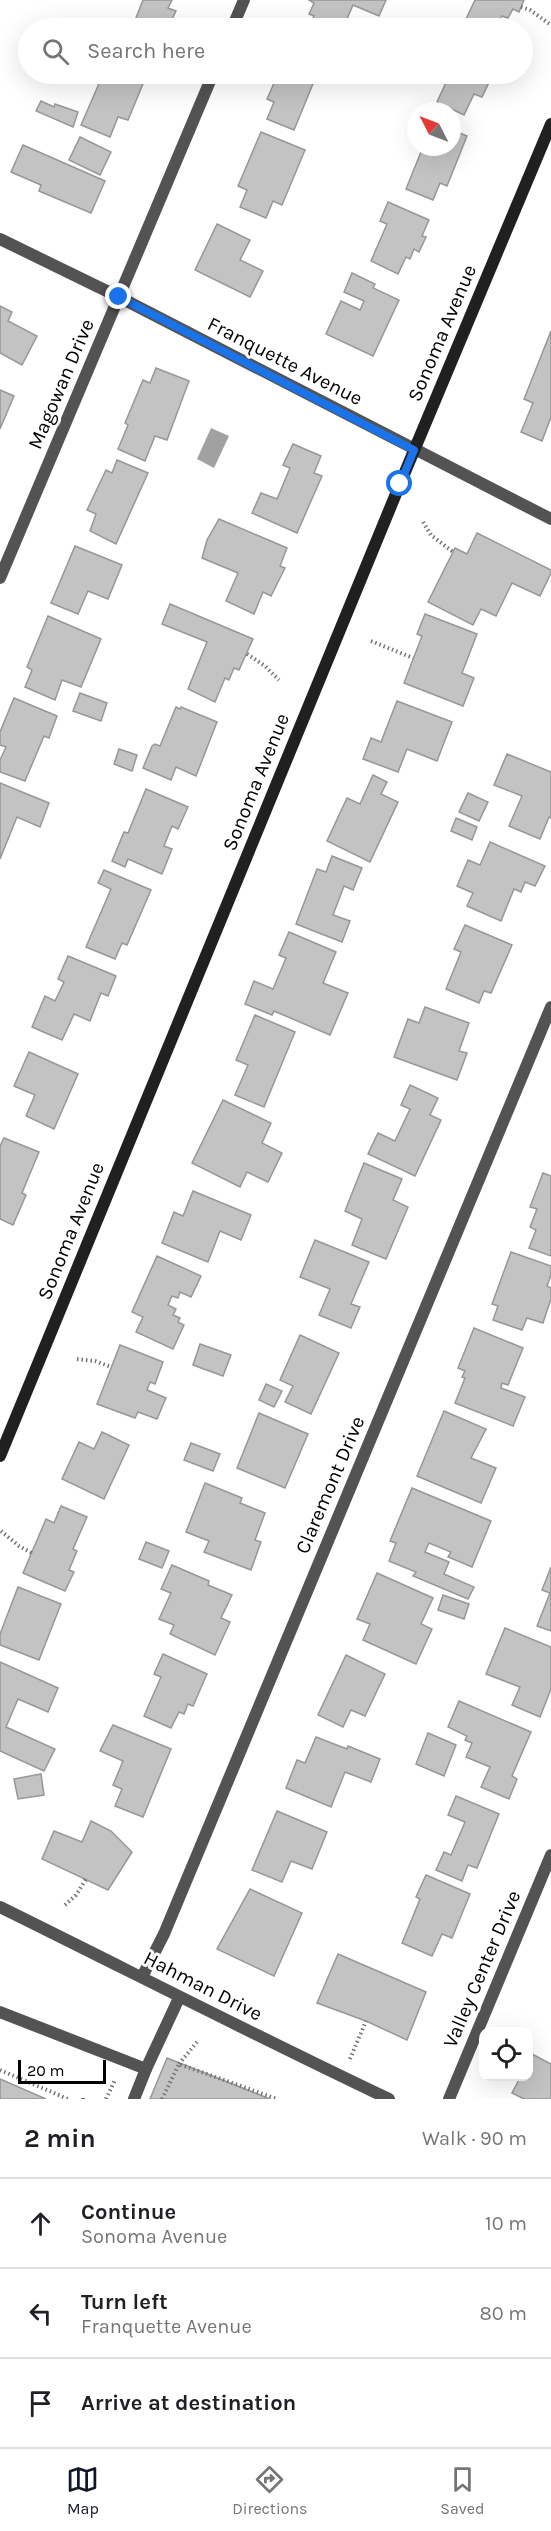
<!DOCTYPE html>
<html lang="en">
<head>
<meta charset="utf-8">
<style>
	body { margin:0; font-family:Karla,sans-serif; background:#f6f6f6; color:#202124 }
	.controls { position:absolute; right:18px; bottom:18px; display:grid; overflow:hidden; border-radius:12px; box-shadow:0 6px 24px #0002 }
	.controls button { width:54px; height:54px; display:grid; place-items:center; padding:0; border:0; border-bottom:2px solid #e0e0e0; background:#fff; color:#202124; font:30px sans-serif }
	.compass { position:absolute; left:407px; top:102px; width:54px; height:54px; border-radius:50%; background:#fff; box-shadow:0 6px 24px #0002; rotate:312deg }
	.scale { position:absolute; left:18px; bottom:15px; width:88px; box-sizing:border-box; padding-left:6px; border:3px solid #000; border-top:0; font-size:16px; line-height:21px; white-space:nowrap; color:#000; -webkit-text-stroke:4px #fff; paint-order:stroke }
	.stop { position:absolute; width:18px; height:18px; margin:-14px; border:4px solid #1a73e8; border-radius:50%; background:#fff }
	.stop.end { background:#1a73e8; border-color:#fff; box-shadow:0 2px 6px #0008 }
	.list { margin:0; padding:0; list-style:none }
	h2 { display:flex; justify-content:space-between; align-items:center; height:78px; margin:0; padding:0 24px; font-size:26px }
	h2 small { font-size:20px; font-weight:400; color:#757577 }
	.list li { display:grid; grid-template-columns:39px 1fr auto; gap:18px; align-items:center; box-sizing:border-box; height:90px; padding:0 24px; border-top:2px solid #e0e0e0 }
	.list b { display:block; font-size:22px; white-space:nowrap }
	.list p { margin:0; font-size:20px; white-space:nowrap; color:#757577 }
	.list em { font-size:20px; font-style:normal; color:#757577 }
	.icon { flex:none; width:33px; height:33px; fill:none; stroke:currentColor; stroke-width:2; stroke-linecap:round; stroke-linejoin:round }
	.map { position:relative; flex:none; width:551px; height:2099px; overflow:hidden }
	.search { position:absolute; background:#fff; box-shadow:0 6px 24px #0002; left:18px; right:18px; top:18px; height:66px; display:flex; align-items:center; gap:15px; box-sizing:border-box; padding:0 21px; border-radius:33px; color:#757577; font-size:22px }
	.sheet { height:348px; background:#fff }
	nav { display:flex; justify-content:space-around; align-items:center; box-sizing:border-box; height:84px; border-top:2px solid #e0e0e0; background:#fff; font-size:16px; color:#757577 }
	nav a { display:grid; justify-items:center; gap:3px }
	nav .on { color:#111827 }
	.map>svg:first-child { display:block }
	.water { fill:#a1a1a1 }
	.building { fill:#c3c3c3; stroke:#979797; stroke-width:1.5 }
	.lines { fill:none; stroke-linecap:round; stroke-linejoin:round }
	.path { stroke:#757575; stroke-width:4; stroke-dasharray:1.5 3; stroke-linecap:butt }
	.lane { stroke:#535353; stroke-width:12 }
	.street { stroke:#535353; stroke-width:12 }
	.secondary { stroke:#202020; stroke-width:12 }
	.route { stroke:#1a73e8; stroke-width:8 }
	.labels { text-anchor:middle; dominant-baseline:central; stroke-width:6; stroke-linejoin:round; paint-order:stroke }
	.street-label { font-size:20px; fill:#000; stroke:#fff }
</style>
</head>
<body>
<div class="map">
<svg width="551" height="2099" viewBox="0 0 551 2099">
	<rect width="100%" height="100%" fill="#fff"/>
	<polygon class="water" points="211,428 229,436 214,468 197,459"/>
	<g class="building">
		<polygon points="143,0 172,0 168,8 176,11 168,28 132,28"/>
		<polygon points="309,0 386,0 379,16 353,5 343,28 309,28 314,16 309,14 314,3"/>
		<polygon points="475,0 524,0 519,12 513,9 508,18 502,16 497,28 482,28 465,21"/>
		<polygon points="98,74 147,74 128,120 118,117 110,137 81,125 101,79 96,77"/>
		<polygon points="278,74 317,74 294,130 267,119 274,102 267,99"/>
		<polygon points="450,74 493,74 482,97 474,94 464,115 437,102"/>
		<polygon points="41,101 54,107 55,104 78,112 73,127 36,111"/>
		<polygon points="452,130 467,136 447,186 440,183 433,200 406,189 423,147 452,147"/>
		<polygon points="261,132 305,150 282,205 273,201 266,218 240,207 247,190 238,186"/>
		<polygon points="80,137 111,152 100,175 69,160"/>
		<polygon points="23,145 105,181 91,213 39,191 41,185 11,172"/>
		<polygon points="388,202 429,220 422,236 426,237 419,252 414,249 410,259 406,257 398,274 371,261 387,224 380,221"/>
		<polygon points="217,224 250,240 240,260 263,271 250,297 195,270"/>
		<polygon points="352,273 375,284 373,288 399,300 373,356 326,334 341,301 360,310 364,301 344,292"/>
		<polygon points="0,306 12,312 8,321 37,336 22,365 0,353"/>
		<polygon points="551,331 551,417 542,441 521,432 533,403 524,399"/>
		<polygon points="156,368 189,381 167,440 155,436 145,461 118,449 128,425 125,423 143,380 150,383"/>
		<polygon points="0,390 14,396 0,429"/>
		<polygon points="293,444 321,456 314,473 322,476 297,533 252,513 261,493 277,499 290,468 283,465"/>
		<polygon points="117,460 148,473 116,544 90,531 96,514 87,510 106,470 112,473"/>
		<polygon points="219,519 287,548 280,566 285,568 271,596 263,592 254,614 226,601 238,573 202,558 207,540"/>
		<polygon points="477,533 551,570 551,573 540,596 512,583 496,616 481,609 473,625 428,602 455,548 467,554"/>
		<polygon points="75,546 122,565 108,599 88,591 78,614 51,603"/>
		<polygon points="170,604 253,639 239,670 234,668 229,680 225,678 215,702 188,689 207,642 162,624"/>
		<polygon points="425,614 477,634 462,673 474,678 463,706 404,683 422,636 417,634"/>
		<polygon points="48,616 101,639 81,687 62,680 55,700 25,687 32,670 27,667"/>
		<polygon points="80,693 107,703 101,721 73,711"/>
		<polygon points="14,698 57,716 49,738 44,736 25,781 0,772 0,760 6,747 0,745 0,732"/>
		<polygon points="397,701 452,722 437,761 407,749 398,772 363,759 371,738 381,742"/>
		<polygon points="176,707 180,709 181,707 217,722 196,776 176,767 171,780 143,768 152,746 155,744 160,746"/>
		<polygon points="119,749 137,755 132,771 114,764"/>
		<polygon points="507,754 551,772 551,818 549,817 540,839 509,826 522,796 494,785"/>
		<polygon points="373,775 387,782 381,794 398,802 370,862 327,841 347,798 360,804"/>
		<polygon points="0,783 49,803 40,827 17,817 0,859"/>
		<polygon points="146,789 188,807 178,829 172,826 164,846 172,849 162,874 128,859 125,867 112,861 124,832 128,833"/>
		<polygon points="468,793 488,802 479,821 459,812"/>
		<polygon points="456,818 477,827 472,840 451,831"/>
		<polygon points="490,842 545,866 535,886 525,882 521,892 514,889 501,921 467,906 473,893 457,886 468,860 480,865"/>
		<polygon points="332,856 362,868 353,890 344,886 333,915 350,921 342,942 296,924 317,869 326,872"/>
		<polygon points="104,870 151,890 127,945 122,943 115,959 86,947 111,889 98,883"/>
		<polygon points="465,925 512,945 491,993 484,991 479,1003 446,989 461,952 454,949"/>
		<polygon points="289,932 336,952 323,983 348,993 330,1035 274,1011 272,1015 245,1004 254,981 273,989 286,958 279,955"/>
		<polygon points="68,956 116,976 108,996 101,993 90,1021 74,1014 62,1040 32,1027 45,996 55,1001 64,982 58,979"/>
		<polygon points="425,1007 469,1023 459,1051 467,1053 457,1080 394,1057 408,1019 419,1023"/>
		<polygon points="255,1015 295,1032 264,1107 235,1095 248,1065 236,1060"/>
		<polygon points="29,1052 78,1074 54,1129 26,1116 35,1095 14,1086"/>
		<polygon points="410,1085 438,1098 430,1115 441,1120 415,1176 368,1154 378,1133 395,1141 410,1109 401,1105"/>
		<polygon points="223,1100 271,1123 262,1143 282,1153 268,1182 247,1172 240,1187 192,1163"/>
		<polygon points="4,1138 39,1152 22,1193 26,1195 13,1225 0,1219 0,1146"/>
		<polygon points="364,1163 402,1179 393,1200 408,1207 386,1259 352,1245 362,1219 345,1211"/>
		<polygon points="543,1173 551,1176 551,1256 529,1248 536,1230 530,1227 537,1209 530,1207"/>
		<polygon points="193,1191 251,1215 241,1240 220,1231 208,1262 162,1243 174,1212 183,1216"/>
		<polygon points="315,1240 369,1262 351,1304 360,1307 351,1328 319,1315 330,1289 300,1277"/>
		<polygon points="511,1252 551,1266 551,1275 547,1286 551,1288 551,1299 543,1323 527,1318 522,1330 493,1320 498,1306 492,1304"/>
		<polygon points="157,1256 201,1276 191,1297 180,1292 178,1298 172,1296 168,1305 176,1309 173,1315 180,1318 178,1322 184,1325 173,1349 136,1332 143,1317 132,1312"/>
		<polygon points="474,1328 523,1348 508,1385 502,1383 501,1388 525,1397 513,1426 455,1403 465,1378 462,1377 465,1371 458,1368"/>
		<polygon points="300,1335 339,1353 311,1414 285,1402 293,1386 280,1380"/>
		<polygon points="200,1344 231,1355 223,1376 193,1365"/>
		<polygon points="120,1345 163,1362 155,1384 150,1382 147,1390 166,1398 157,1419 138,1412 135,1418 97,1404"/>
		<polygon points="266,1384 282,1391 274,1407 259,1400"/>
		<polygon points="444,1411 486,1429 471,1458 496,1468 481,1503 417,1476"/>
		<polygon points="259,1413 308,1434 285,1488 237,1468"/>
		<polygon points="102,1432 129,1445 104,1499 62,1479 79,1442 94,1449"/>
		<polygon points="191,1443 220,1454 213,1471 184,1460"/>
		<polygon points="205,1483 242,1498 240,1503 265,1513 255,1540 261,1542 251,1570 204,1552 209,1541 186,1532"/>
		<polygon points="412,1488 491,1521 472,1567 448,1557 451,1552 429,1543 425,1552 449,1562 444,1574 474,1587 468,1599 413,1576 416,1572 389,1561 396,1543 390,1541"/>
		<polygon points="61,1506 87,1517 73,1549 77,1551 69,1570 74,1572 65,1591 23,1573 46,1519 54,1523"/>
		<polygon points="146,1542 169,1551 162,1568 139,1559"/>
		<polygon points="172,1565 209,1581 208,1585 232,1595 221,1618 230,1622 215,1655 170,1634 174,1625 159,1619 171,1593 161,1589"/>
		<polygon points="551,1567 551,1631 537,1626 550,1593 542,1590"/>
		<polygon points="377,1573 433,1598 421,1624 432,1629 416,1664 363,1640 370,1624 357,1619"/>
		<polygon points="18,1587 61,1604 39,1660 0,1645 0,1634"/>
		<polygon points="443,1595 469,1604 464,1619 438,1610"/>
		<polygon points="505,1628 551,1647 551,1689 540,1717 512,1705 520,1687 486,1674"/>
		<polygon points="163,1654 207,1674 193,1706 188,1704 184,1714 179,1712 171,1728 144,1716 161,1677 154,1674"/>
		<polygon points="346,1655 385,1674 365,1716 351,1710 343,1727 318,1715"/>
		<polygon points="0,1662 58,1688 48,1712 18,1699 6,1727 55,1749 44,1771 0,1751"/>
		<polygon points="459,1701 531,1732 512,1776 517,1779 509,1799 481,1787 490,1767 466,1757 472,1743 465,1740 467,1736 448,1727"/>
		<polygon points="113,1725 171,1749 143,1817 115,1806 122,1789 113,1785 123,1761 100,1751"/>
		<polygon points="428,1733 456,1745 444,1776 416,1764"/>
		<polygon points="316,1737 347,1749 348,1746 380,1759 371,1782 345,1772 331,1807 286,1788 297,1760 305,1763"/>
		<polygon points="41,1774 44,1795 18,1799 14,1779"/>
		<polygon points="456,1796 499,1814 477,1868 468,1865 462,1881 436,1870 444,1852 451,1855 465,1822 448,1815"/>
		<polygon points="277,1811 327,1832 312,1869 291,1861 282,1882 252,1870"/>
		<polygon points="91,1821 111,1831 132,1852 108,1890 42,1859 54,1831 82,1842"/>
		<polygon points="426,1875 470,1894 452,1938 442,1934 432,1956 402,1943 420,1899 416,1897"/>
		<polygon points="250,1889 302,1913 274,1976 217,1949"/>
		<polygon points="338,1954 426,1992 407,2040 366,2021 317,2003"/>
		<polygon points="532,2054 551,2064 551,2099 524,2099 512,2093 521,2076 528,2076 528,2061"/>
		<polygon points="167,2058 270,2099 150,2099"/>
		<polygon points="0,2079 46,2099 0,2099"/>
	</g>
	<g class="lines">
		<g class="path">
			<polyline points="521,7 530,10 551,25"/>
			<polyline points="423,522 431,535 453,552"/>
			<polyline points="371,641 413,658"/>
			<polyline points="247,654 265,666 279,680"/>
			<polyline points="77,1359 95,1361 111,1367"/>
			<polyline points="1,1531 19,1546 32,1553"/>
			<polyline points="65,1905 76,1895 86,1879"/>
			<polyline points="350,2059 366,2021"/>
			<polyline points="179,2064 197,2042"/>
			<polyline points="0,2070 68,2099"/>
			<polyline points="83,2099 83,2098"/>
			<polyline points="106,2099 115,2080"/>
			<polyline points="162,2099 179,2064 277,2099"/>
		</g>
		<g class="lane">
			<polyline points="0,2012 146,2069 179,1998"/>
			<polyline points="134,2099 146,2069"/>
		</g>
		<g class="street">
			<polyline points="232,28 244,0"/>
			<polyline points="0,239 119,297 551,519"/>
			<polyline points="0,578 213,74"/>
			<path d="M 0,1907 C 130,1971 258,2037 389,2099"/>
			<polyline points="142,1977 164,1934 551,1007"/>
			<polyline points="449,2099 551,1855"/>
		</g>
		<polyline class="secondary" points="0,1456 400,484 551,124"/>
	</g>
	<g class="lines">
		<polyline class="route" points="119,297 414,450 400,484"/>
	</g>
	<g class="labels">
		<g class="street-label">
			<text transform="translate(442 333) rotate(-67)">Sonoma Avenue</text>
			<text transform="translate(285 361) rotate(27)">Franquette Avenue</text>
			<text transform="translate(61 384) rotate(-67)">Magowan Drive</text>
			<text transform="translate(256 782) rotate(-68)">Sonoma Avenue</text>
			<text transform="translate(71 1231) rotate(-68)">Sonoma Avenue</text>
			<text transform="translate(330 1485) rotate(-67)">Claremont Drive</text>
			<text transform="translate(482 1969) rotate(-67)">Valley Center Drive</text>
			<text transform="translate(203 1986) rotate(27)">Hahman Drive</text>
		</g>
	</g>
</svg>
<div class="controls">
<button><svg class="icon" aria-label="locate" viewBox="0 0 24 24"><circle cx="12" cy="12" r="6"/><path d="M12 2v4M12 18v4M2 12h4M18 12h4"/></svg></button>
</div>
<svg class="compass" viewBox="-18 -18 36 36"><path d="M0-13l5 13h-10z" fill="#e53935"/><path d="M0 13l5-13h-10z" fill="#757577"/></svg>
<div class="scale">20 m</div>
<div class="stop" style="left:400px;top:484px"></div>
<div class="stop end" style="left:119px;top:297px"></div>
<div class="search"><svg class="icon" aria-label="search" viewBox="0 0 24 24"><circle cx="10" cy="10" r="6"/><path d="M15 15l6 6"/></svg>Search here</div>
</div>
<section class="sheet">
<h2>2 min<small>Walk · 90 m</small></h2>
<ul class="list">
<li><svg class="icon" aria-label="ahead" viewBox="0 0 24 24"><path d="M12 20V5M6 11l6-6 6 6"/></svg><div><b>Continue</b><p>Sonoma Avenue</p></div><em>10 m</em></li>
<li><svg class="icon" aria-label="left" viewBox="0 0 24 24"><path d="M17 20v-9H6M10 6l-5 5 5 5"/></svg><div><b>Turn left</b><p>Franquette Avenue</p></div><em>80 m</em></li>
<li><svg class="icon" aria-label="arrive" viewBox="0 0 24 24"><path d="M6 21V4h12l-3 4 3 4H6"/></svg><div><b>Arrive at destination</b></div></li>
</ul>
</section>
<nav>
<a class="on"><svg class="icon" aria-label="map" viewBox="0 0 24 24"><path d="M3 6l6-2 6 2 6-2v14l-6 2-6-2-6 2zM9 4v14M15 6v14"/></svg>Map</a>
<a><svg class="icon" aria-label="directions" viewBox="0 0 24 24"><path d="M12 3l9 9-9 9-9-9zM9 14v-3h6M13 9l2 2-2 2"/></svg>Directions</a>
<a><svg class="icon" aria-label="saved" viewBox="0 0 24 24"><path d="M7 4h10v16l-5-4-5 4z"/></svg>Saved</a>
</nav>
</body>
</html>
